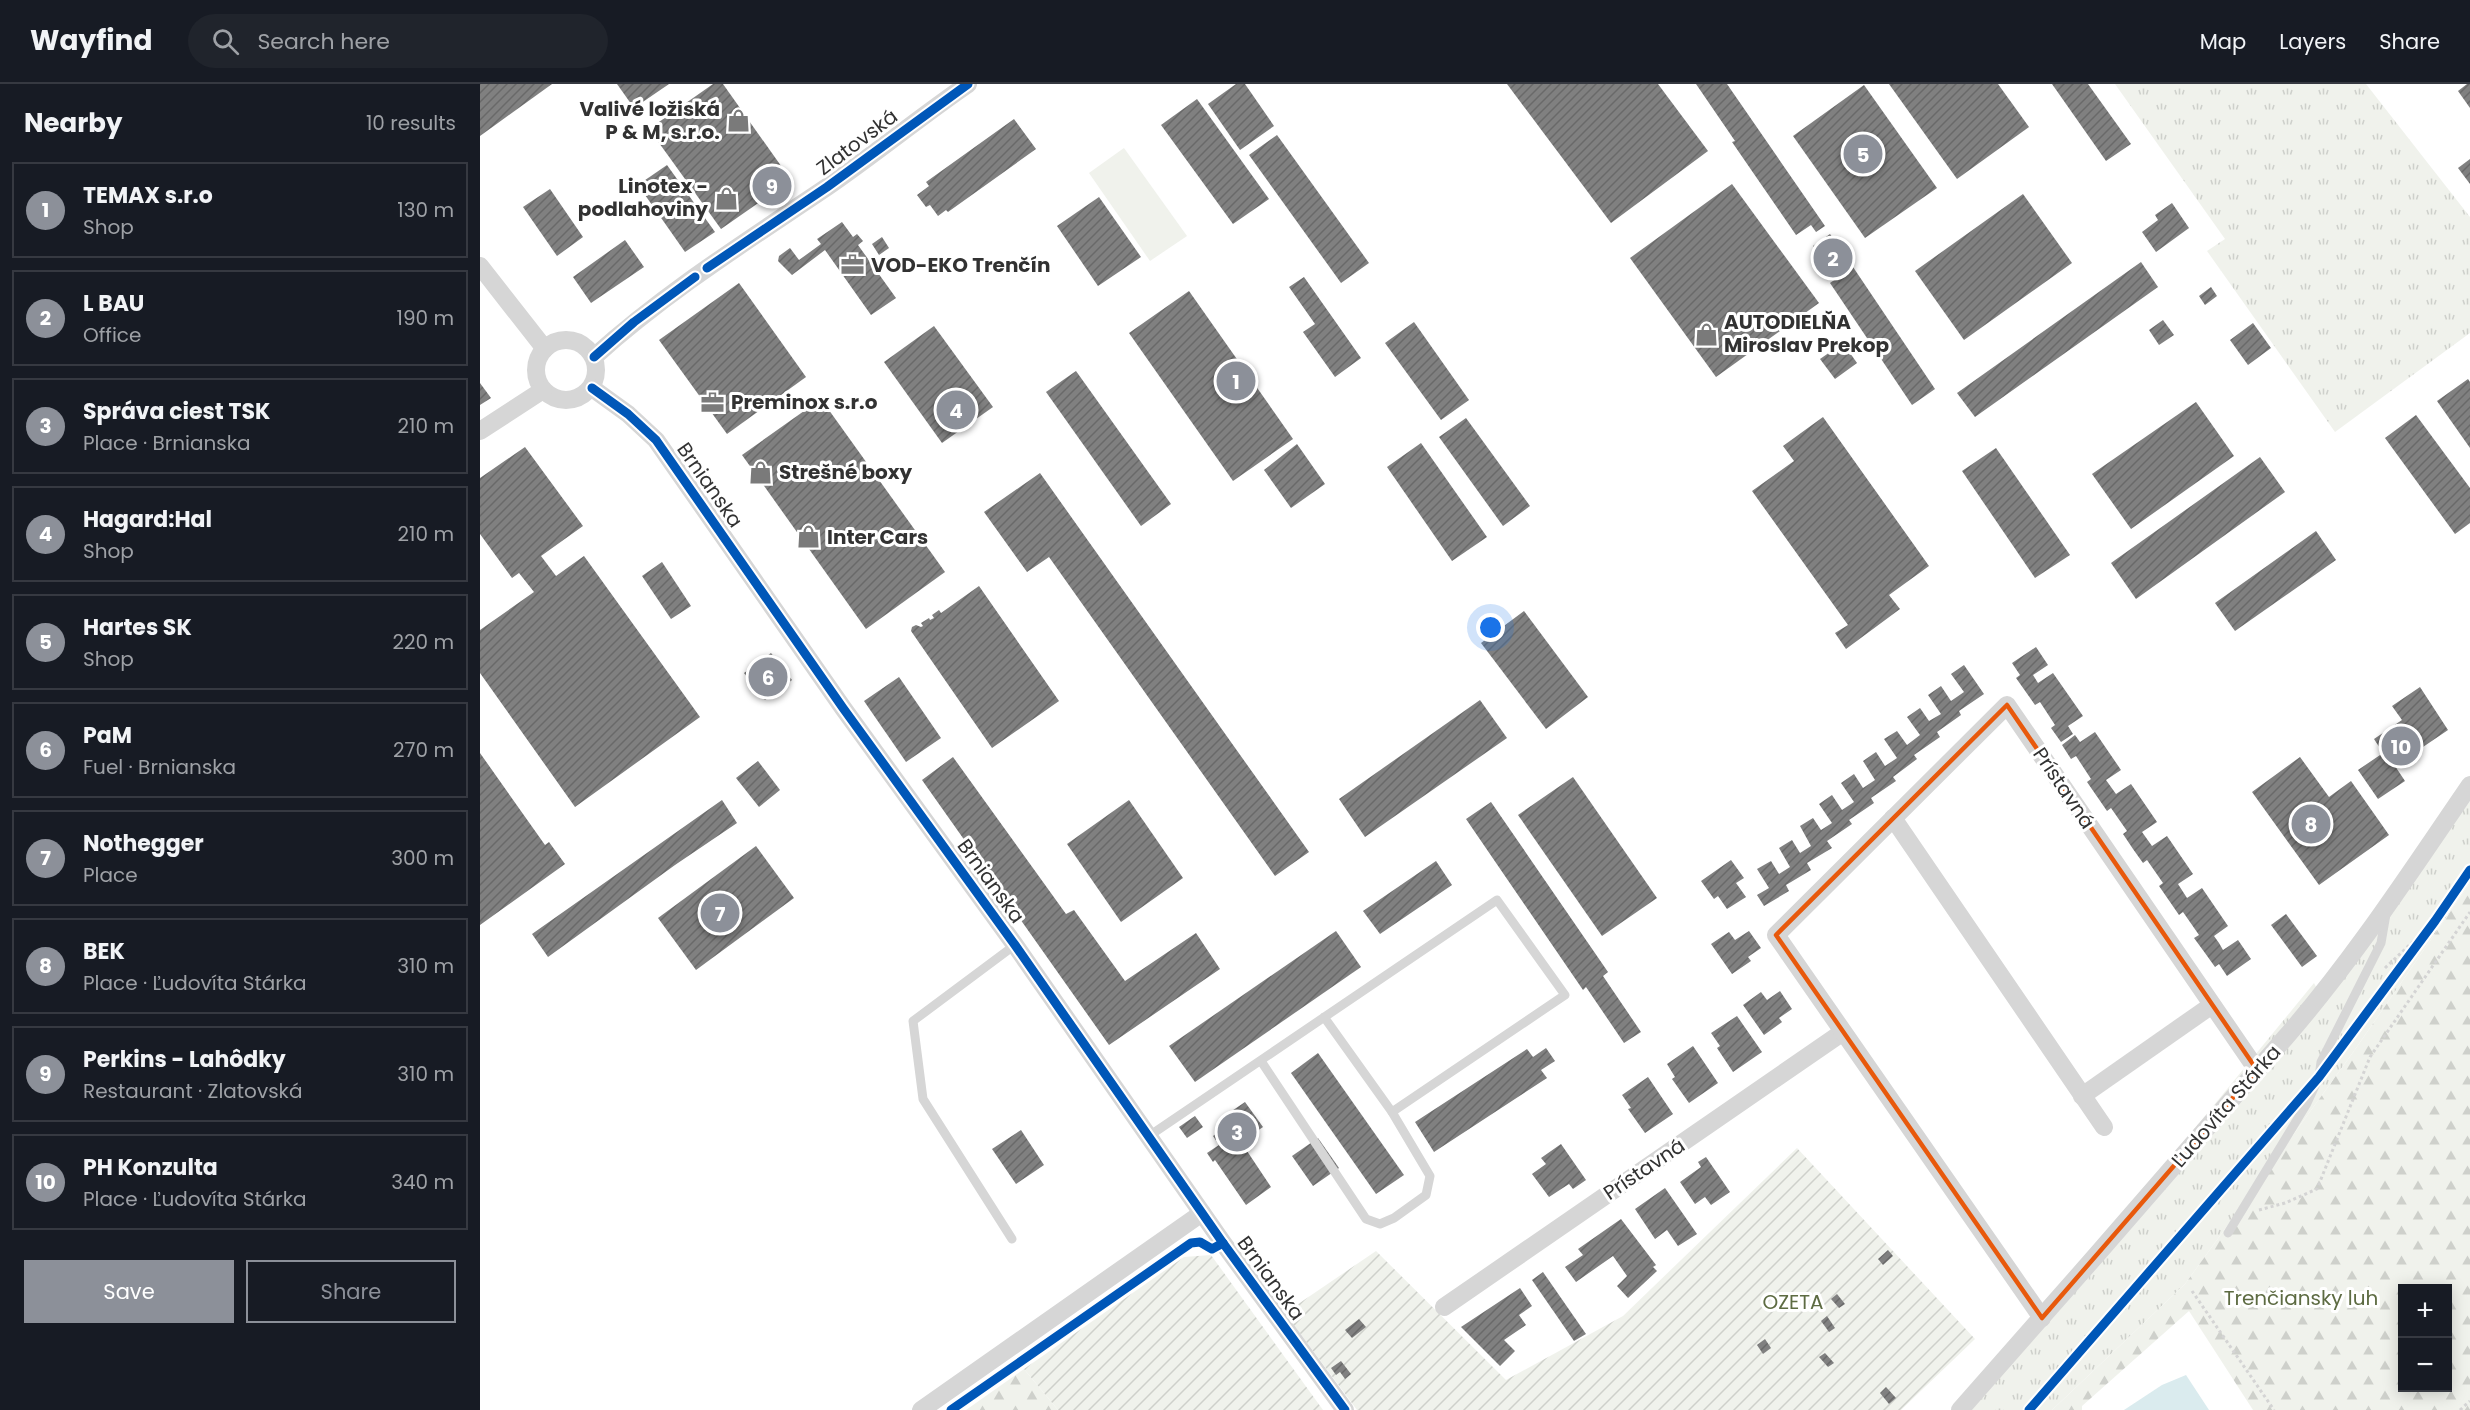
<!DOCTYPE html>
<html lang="en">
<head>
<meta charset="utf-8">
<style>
	body { margin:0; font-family:Poppins,sans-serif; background:#20242c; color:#f1f3f6 }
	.controls { position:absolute; right:18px; bottom:18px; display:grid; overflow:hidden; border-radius:0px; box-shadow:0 3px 15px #0003 }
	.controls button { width:54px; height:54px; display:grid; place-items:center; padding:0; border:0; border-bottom:2px solid #363941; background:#171b24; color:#f1f3f6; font:30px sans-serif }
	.you { position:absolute; left:1011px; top:544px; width:21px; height:21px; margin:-15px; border:4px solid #fff; border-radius:50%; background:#1a73e8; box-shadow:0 0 0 9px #1a73e833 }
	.badge { display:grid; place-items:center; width:39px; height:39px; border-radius:50%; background:#8c9099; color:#fff; font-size:20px; font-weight:700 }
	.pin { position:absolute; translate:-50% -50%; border:3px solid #fff; box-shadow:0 2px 6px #0006 }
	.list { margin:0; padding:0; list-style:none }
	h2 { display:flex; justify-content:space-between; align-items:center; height:78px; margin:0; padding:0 24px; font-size:26px }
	h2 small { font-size:20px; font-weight:400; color:#9ea1a6 }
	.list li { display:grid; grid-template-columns:39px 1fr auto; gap:18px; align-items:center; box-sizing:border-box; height:96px; margin:0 12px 12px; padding:0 12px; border:2px solid #363941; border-radius:0px }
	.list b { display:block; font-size:22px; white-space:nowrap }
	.list p { margin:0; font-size:20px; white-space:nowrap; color:#9ea1a6 }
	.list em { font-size:20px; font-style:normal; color:#9ea1a6 }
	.actions { display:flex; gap:12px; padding:18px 24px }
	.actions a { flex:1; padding:14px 0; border:2px solid #8c9099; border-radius:0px; text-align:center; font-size:21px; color:#8c9099 }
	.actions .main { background:#8c9099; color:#fff }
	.icon { flex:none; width:33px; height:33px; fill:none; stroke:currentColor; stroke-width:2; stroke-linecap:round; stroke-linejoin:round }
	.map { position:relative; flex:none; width:1990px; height:1326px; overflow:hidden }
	header { display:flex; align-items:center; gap:36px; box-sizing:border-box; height:84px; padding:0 30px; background:#171b24; border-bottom:2px solid #363941 }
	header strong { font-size:28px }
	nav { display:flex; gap:33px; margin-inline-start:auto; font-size:21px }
	.search { width:420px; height:54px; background:#20242c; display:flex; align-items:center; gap:15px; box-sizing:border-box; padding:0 21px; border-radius:33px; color:#9ea1a6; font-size:22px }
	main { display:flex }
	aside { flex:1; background:#171b24 }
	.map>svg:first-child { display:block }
	.grass { fill:url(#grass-tufts) }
	.forest { fill:url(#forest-firs); fill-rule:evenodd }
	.garden { fill:url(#garden-furrows) }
	.pitch { fill:#f0f2ec }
	.water { fill:#daebee }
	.building { fill:url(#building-hatch) }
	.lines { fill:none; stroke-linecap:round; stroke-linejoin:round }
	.path { stroke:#d4d4d4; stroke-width:3; stroke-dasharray:3 3; stroke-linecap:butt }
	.service { stroke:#d6d6d6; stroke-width:9 }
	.minor { stroke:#d6d6d6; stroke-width:18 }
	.cycleway-casing { stroke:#fff; stroke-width:13 }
	.cycleway { stroke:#0057b8; stroke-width:9 }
	.marked { fill:none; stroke:#e8590c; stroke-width:4.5; stroke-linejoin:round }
	.labels { text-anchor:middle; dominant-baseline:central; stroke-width:6; stroke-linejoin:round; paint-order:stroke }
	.poi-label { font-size:20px; font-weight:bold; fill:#323232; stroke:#fff; text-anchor:start }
	.street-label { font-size:20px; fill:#323232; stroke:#fff }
	.park-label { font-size:20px; fill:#5d6b42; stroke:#fff }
</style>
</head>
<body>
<header>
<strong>Wayfind</strong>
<div class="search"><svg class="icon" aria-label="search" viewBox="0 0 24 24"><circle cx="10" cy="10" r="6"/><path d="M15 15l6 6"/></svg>Search here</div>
<nav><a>Map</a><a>Layers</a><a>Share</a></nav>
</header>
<main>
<aside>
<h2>Nearby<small>10 results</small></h2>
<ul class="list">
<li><span class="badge">1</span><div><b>TEMAX s.r.o</b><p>Shop</p></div><em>130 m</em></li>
<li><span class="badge">2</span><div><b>L BAU</b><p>Office</p></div><em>190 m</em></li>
<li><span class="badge">3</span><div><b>Správa ciest TSK</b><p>Place · Brnianska</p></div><em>210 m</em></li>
<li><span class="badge">4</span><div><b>Hagard:Hal</b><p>Shop</p></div><em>210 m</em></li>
<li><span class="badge">5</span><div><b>Hartes SK</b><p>Shop</p></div><em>220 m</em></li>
<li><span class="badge">6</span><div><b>PaM</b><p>Fuel · Brnianska</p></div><em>270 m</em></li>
<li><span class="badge">7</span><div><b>Nothegger</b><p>Place</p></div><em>300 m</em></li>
<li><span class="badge">8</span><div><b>BEK</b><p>Place · Ľudovíta Stárka</p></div><em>310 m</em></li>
<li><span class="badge">9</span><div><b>Perkins - Lahôdky</b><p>Restaurant · Zlatovská</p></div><em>310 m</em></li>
<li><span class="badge">10</span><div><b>PH Konzulta</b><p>Place · Ľudovíta Stárka</p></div><em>340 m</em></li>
</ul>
<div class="actions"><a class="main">Save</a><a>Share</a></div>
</aside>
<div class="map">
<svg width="1990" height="1326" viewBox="0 0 1990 1326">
	<defs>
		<pattern id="grass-tufts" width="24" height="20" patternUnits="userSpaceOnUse" patternTransform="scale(1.5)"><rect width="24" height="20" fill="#f0f2ec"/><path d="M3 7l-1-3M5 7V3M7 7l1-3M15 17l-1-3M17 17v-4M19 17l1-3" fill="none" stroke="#ced0cb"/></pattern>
		<pattern id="forest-firs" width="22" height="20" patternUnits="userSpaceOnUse" patternTransform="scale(1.5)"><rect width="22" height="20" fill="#f0f2ec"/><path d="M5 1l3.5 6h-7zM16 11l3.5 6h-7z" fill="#ced0cb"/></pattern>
		<pattern id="garden-furrows" width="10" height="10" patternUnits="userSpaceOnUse" patternTransform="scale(1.5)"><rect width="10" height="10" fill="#f0f2ec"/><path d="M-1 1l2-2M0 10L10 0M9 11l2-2" fill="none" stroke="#ced0cb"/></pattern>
		<pattern id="building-hatch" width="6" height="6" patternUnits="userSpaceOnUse" patternTransform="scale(1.5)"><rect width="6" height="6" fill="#808080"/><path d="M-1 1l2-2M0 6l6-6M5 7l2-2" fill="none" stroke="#696969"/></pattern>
	</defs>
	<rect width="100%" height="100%" fill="#fff"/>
	<g class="grass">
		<polygon points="1635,0 1886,0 1990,133 1990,249 1855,348 1727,167 1745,155"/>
		<polygon points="1990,717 1990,799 1874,967 1705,1200 1572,1326 1484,1326 1834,899 1843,916"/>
	</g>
	<g class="forest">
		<path d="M 1990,799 L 1990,1326 L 1773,1326 L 1709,1227 L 1602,1322 L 1602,1326 L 1572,1326 L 1705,1200 L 1874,967 ZM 1922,1204 L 1968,1204 L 1968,1304 L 1922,1304 Z"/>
		<polygon points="544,1285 578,1326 486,1326"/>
	</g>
	<g class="garden">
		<polygon points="1317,1064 1495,1255 1421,1326 877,1326 805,1229 896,1167 1026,1296 1143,1232"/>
		<polygon points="731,1171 843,1326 578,1326 544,1285 704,1173"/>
	</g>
	<polygon class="pitch" points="644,64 707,152 670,177 609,89"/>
	<polygon class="water" points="1706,1291 1729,1326 1644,1326 1682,1301"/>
	<g class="building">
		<polygon points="0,0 72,0 0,52"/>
		<polygon points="137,0 189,0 154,24"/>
		<polygon points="233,0 243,0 311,96 241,145 169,45"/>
		<polygon points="756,0 765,0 794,42 760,66 728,20"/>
		<polygon points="1027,0 1178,0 1228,67 1131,139"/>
		<polygon points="1216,0 1247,0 1345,142 1336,148 1331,141 1316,151 1252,58 1255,57"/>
		<polygon points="1409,0 1518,0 1549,43 1477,95"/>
		<polygon points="1572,0 1608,0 1651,60 1626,77"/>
		<polygon points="1987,0 1990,0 1990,24 1978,7"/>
		<polygon points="1384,1 1457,104 1385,154 1313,52"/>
		<polygon points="717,15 789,115 753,140 681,41"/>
		<polygon points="534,35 556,65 468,128 466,126 458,132 450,121 446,123 437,111 449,102 446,98"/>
		<polygon points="797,51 889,179 861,199 769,71"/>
		<polygon points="1990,75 1990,100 1978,84"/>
		<polygon points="187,81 235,148 205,168 158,101"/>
		<polygon points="1252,100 1339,219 1236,293 1150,174"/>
		<polygon points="70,105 103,153 77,172 43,123"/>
		<polygon points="1543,110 1592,179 1484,256 1435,187"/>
		<polygon points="619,113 661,173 618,202 577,142"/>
		<polygon points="1692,119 1709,144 1676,168 1662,148 1678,136 1675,131"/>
		<polygon points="362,138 373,153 377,150 383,157 378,161 416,214 391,231 345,166 312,191 298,177 299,172 310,164 319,176 341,160 337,155"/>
		<polygon points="1350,150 1371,181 1353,193 1333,162"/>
		<polygon points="402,153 409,164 399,171 392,160"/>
		<polygon points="145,156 164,183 111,219 93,193"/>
		<polygon points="1661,178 1678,203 1495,333 1477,309"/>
		<polygon points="1373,183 1455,305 1432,321 1350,199"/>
		<polygon points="824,193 881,274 855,293 823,248 835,240 809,203"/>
		<polygon points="259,199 326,293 247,350 179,256"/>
		<polygon points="1731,203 1737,212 1725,221 1719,212"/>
		<polygon points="709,207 813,355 753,397 649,249"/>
		<polygon points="1683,236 1694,251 1679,261 1669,246"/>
		<polygon points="934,238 989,316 961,336 905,259"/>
		<polygon points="1773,239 1791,264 1768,281 1750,256"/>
		<polygon points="454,242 513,323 462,359 404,278"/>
		<polygon points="1363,259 1377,279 1355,295 1340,275"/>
		<polygon points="596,287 691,420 661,442 566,308"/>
		<polygon points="1988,295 1990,298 1990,364 1957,317"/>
		<polygon points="0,299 11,314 0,321"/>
		<polygon points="341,315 465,488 386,545 262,371"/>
		<polygon points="1716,318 1754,372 1651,445 1612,390"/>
		<polygon points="1936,331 1990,404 1990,439 1975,450 1905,354"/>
		<polygon points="1343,333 1449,482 1409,511 1420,525 1366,565 1355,549 1368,541 1272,407 1314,377 1303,362"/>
		<polygon points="986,334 1050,422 1023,442 959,353"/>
		<polygon points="941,359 1007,453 972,477 907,383"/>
		<polygon points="817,360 845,400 811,424 784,386"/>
		<polygon points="45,363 103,442 61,472 76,492 104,472 220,633 95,723 0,589 0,546 54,508 39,489 32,494 0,450 0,394"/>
		<polygon points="1516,364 1590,471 1555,494 1482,387"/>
		<polygon points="1780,373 1805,408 1656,515 1631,479"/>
		<polygon points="560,389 829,768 795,792 569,473 547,488 504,428"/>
		<polygon points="1836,447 1856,476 1755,547 1735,519"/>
		<polygon points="182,478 211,522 191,535 162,492"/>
		<polygon points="499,502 579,617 512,664 431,547 432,543 436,541 441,543 443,542 441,539 449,534 450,536 454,534 452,531 459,526 461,529"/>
		<polygon points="1044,527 1108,613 1066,645 1001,559"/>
		<polygon points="1556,563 1568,581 1553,591 1558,599 1573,589 1603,632 1588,642 1593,650 1581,658 1571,644 1575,641 1560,618 1555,621 1536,594 1540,591 1532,579"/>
		<polygon points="291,569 312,596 285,616 264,589"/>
		<polygon points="1484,581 1504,610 1479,627 1481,631 1457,648 1460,653 1434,671 1437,675 1413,693 1416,697 1391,714 1394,719 1369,736 1372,740 1347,757 1352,764 1327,779 1331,786 1306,801 1309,807 1284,822 1277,811 1289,804 1277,785 1291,777 1299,790 1310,783 1299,764 1312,756 1320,769 1331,762 1320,742 1333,734 1341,746 1352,739 1339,720 1352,711 1362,726 1374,718 1361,699 1374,690 1383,704 1395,696 1383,677 1396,668 1405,682 1417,674 1404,655 1417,647 1427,661 1440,651 1427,633 1440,624 1449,637 1461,630 1448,611 1461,602 1471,617 1484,608 1471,590"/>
		<polygon points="419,593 461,654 426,678 384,617"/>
		<polygon points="1940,603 1968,646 1915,682 1925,697 1898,715 1878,686 1903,669 1894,655 1922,636 1912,622"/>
		<polygon points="1000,616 1027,654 885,753 859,715"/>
		<polygon points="1615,648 1641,686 1626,696 1636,710 1651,700 1677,738 1662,748 1672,762 1687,752 1713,790 1698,800 1707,814 1722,804 1748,842 1734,852 1739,859 1743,866 1758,856 1771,875 1747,892 1739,880 1735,883 1725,869 1714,854 1719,851 1703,828 1699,831 1679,802 1683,799 1667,776 1663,779 1653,765 1643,750 1647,747 1631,724 1627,727 1607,698 1611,695 1596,672 1591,675 1582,661 1595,651 1600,658"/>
		<polygon points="0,669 65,761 69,758 85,780 0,841"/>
		<polygon points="473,673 586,830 594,826 645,897 716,849 740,885 629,961 442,696"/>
		<polygon points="1820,673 1849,713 1871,697 1909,751 1839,801 1772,708"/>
		<polygon points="278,677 300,706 279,723 256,694"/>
		<polygon points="1093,693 1177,814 1122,852 1038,731"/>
		<polygon points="242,716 257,739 195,781 68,873 52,850"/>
		<polygon points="649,716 703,794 641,838 587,760"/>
		<polygon points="1011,718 1128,888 1123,892 1161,948 1144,959 1106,903 1103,906 986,735"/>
		<polygon points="276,762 314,814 216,886 178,834"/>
		<polygon points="1251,776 1264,794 1256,799 1266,813 1247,825 1238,812 1234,815 1221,797"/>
		<polygon points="956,777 972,801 900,850 883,827"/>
		<polygon points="1806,830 1837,872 1822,883 1791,841"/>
		<polygon points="856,847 881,883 715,998 689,962"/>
		<polygon points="1269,847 1281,864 1268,873 1271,877 1252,890 1231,860 1249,848 1255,856"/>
		<polygon points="1300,907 1312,925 1299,934 1302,938 1284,951 1263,921 1281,908 1287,916"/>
		<polygon points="1257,932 1282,968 1253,988 1237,964 1240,962 1231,949"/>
		<polygon points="1213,962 1238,999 1209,1019 1192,995 1195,993 1187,980"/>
		<polygon points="1066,964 1075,977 1061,986 1067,994 954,1068 935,1038 1047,965 1053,973"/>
		<polygon points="838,969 924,1091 896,1110 811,989"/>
		<polygon points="1168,993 1193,1030 1165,1049 1148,1025 1151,1024 1142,1011"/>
		<polygon points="765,1018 783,1043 761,1058 791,1103 766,1121 735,1076 733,1078 727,1069 739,1061 733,1052 745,1044 740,1035"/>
		<polygon points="715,1032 723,1043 707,1054 699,1043"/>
		<polygon points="541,1046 564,1081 536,1100 512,1065"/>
		<polygon points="838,1054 859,1084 833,1102 812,1072"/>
		<polygon points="1081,1060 1106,1096 1093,1105 1089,1100 1069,1113 1052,1090 1066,1080 1061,1074"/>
		<polygon points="1226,1073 1250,1108 1231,1121 1225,1113 1215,1120 1200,1098 1221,1083 1218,1078"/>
		<polygon points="1185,1104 1217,1150 1198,1162 1187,1146 1175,1155 1155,1125"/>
		<polygon points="1141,1135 1176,1181 1173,1183 1177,1187 1148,1214 1137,1202 1147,1192 1133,1172 1096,1198 1085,1183 1103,1171 1098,1165"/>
		<polygon points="1408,1166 1413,1172 1403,1181 1398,1175"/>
		<polygon points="1063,1188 1106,1250 1094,1257 1052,1196"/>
		<polygon points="1040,1204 1052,1222 1039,1231 1046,1241 1024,1256 1035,1267 1020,1282 981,1243"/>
		<polygon points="1357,1210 1365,1220 1359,1224 1351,1215"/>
		<polygon points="1347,1232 1355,1244 1349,1248 1341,1237"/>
		<polygon points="879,1235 886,1243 872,1254 865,1246"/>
		<polygon points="1285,1255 1291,1264 1283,1270 1277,1261"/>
		<polygon points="1345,1269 1354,1279 1348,1283 1339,1273"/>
		<polygon points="861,1277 871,1290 865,1295 860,1288 856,1291 851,1284"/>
		<polygon points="1406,1303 1416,1314 1409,1320 1400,1309"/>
	</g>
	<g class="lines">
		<g class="path">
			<polyline points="1905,884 1955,837"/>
			<polyline points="1779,1126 1805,1119 1837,1105 1890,973 1990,828"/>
			<polyline points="1712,1207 1794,1326"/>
			<polyline points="1980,1326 1990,1317"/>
		</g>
		<g class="service">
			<polyline points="781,977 886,1135 900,1140 914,1134 946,1111 950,1092 912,1028"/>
			<polyline points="669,1052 1017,816 1085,911 912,1028 844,933"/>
			<polyline points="1748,1149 1826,1021 1839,993 1841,978 1901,859 1906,830"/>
			<polyline points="532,1155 443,1015 433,937 535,861"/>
		</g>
		<g class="minor">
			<polyline points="0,182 65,265"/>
			<circle cx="86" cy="286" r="30"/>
			<path d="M 114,273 C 186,208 267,157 347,103 C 395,70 440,33 488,0"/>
			<polyline points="112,304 148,330 176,356 363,624 535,861 743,1159 865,1326"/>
			<polyline points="0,347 63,306"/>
			<polyline points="1413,734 1624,1043"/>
			<polyline points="1602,1012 1732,921"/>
			<polyline points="964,1223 1363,948"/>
			<polyline points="1562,1234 1296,851 1527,621 1777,986"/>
			<polyline points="441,1326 722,1129"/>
			<path d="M 1480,1326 C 1589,1203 1698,1078 1805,954 C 1874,875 1931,787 1990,701"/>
		</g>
		<defs>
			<g id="cycleway">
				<polyline points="227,184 347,103 488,0"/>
				<polyline points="114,273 154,238 215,193"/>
				<polyline points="112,304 148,330 176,356 363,624 535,861 743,1159 865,1326"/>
				<polyline points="471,1326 711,1159 720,1158 732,1165 743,1159"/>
				<polyline points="1549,1326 1839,993 1955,837 1990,786"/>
			</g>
		</defs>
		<use href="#cycleway" class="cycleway-casing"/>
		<use href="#cycleway" class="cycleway"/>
	</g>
	<path class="marked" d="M 1527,621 L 1777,986 L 1562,1234 L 1296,851 Z"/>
	<defs>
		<symbol id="shop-bare" viewBox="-9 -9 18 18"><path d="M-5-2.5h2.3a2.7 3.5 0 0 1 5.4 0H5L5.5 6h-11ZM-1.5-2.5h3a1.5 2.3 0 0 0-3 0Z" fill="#7a7a7a" stroke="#fff" stroke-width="2.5" paint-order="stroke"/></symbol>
		<symbol id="office-bare" viewBox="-9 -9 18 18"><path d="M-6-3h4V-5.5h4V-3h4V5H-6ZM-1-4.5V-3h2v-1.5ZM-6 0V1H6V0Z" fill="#7a7a7a" stroke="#fff" stroke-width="2.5" paint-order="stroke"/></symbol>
	</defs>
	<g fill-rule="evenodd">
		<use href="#shop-bare" x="242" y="20" width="33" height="33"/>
		<use href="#shop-bare" x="230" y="98" width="33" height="33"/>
		<use href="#office-bare" x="356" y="164" width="33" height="33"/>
		<use href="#shop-bare" x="1210" y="234" width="33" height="33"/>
		<use href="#office-bare" x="216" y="302" width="33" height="33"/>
		<use href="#shop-bare" x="264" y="372" width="33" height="33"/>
		<use href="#shop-bare" x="312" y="436" width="33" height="33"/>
	</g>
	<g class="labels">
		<g class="poi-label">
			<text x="240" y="25" text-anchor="end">Valivé ložiská<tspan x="240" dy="23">P &amp; M, s.r.o.</tspan></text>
			<text x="228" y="102" text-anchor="end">Linotex -<tspan x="228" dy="23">podlahoviny</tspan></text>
			<text x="391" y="181">VOD-EKO Trenčín</text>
			<text x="1244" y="238">AUTODIELŇA<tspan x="1244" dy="23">Miroslav Prekop</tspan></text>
			<text x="251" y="318">Preminox s.r.o</text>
			<text x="299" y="388">Strešné boxy</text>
			<text x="347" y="453">Inter Cars</text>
		</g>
		<g class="street-label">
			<text transform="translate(377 58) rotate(-37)">Zlatovská</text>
			<text transform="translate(230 401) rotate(55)">Brnianska</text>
			<text transform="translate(1584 704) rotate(56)">Prístavná</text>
			<text transform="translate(511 797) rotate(54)">Brnianska</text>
			<text transform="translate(1746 1022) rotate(-49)">Ľudovíta Stárka</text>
			<text transform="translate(1164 1085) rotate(-34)">Prístavná</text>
			<text transform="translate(791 1194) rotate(54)">Brnianska</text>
		</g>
		<g class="park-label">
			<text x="1821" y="1214">Trenčiansky luh</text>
			<text x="1313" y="1218">OZETA</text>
		</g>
	</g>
</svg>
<div class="controls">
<button>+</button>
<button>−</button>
</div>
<div class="you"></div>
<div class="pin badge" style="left:756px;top:297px">1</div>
<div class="pin badge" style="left:1353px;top:174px">2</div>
<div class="pin badge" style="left:757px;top:1048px">3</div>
<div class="pin badge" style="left:476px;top:326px">4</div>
<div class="pin badge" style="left:1383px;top:70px">5</div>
<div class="pin badge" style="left:288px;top:593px">6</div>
<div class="pin badge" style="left:240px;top:829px">7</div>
<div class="pin badge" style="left:1831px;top:740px">8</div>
<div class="pin badge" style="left:292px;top:102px">9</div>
<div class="pin badge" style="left:1921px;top:662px">10</div>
</div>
</main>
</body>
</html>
